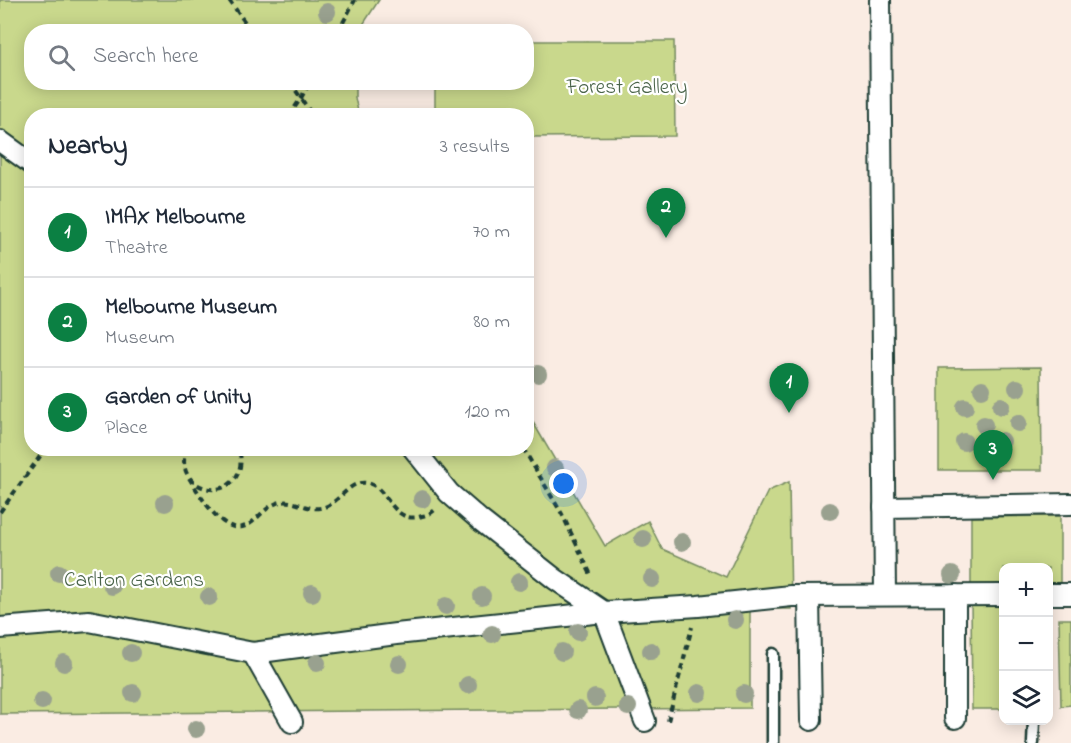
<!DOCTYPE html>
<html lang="en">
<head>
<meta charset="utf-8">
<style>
	body { margin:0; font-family:"Indie Flower",sans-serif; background:#f6f6f7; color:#1f2937 }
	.controls { position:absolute; right:18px; bottom:18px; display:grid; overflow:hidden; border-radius:12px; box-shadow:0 3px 15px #0003 }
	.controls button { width:54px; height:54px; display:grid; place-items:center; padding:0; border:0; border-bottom:2px solid #e0e1e3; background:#fff; color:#1f2937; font:30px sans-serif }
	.you { position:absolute; left:564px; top:484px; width:21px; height:21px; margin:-15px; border:4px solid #fff; border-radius:50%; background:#1a73e8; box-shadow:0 0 0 9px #1a73e833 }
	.badge { display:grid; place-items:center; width:39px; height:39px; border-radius:50%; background:#0b8043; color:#fff; font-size:20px; font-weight:700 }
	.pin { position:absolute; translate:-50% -50px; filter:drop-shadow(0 2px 3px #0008) }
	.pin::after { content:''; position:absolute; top:32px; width:21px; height:18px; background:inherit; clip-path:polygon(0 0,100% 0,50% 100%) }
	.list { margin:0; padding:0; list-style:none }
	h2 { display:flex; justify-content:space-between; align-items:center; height:78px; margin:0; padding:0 24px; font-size:26px }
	h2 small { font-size:20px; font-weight:400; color:#747a83 }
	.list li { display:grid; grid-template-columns:39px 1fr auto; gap:18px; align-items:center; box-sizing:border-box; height:90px; padding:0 24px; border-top:2px solid #e0e1e3 }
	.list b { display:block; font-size:22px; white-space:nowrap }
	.list p { margin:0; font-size:20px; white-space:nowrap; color:#747a83 }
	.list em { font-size:20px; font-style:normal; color:#747a83 }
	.icon { flex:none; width:33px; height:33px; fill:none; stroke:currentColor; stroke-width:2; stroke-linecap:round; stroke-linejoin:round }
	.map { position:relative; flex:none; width:1071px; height:743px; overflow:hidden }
	.search { position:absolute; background:#fff; box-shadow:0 3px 15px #0003; left:24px; top:24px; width:510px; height:66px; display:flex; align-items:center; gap:15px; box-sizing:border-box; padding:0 21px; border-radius:24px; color:#747a83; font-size:22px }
	.panel { position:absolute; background:#fff; box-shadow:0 3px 15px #0003; left:24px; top:108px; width:510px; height:348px; border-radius:24px }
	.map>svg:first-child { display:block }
	.green { fill:#c9d88c; stroke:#748a60; stroke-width:1.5 }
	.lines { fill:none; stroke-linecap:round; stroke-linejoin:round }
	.lane-casing { stroke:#1f3d34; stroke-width:15 }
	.street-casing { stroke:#1f3d34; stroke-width:24 }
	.path { stroke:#1f3d34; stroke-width:4; stroke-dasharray:6 4.5; stroke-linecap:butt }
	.lane { stroke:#fff; stroke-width:10 }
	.street { stroke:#fff; stroke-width:20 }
	.tree { fill:#99a18f }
	.labels { text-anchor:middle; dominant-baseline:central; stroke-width:4.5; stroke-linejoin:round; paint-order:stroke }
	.park-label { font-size:21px; fill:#4a644a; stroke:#fff }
</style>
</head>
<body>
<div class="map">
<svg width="1071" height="743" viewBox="0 0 1071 743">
	<rect width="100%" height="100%" fill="#faece3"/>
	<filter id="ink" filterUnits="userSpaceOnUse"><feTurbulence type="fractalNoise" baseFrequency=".0167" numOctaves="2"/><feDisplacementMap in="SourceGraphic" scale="12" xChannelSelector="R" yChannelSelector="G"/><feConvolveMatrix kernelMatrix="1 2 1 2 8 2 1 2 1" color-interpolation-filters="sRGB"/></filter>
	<g filter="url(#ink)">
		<g class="green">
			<polygon points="0,0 379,0 364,23 362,31 32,32 32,82 355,83 355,98 359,115 32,116 32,448 526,448 527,412 605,546 648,521 662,549 726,577 768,491 789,482 791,609 750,609 750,708 0,714"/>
			<polygon points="527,41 674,41 675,136 527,137 526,116 435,115 435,83 526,82"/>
			<polygon points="1041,367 1042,470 939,470 939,368"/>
			<polygon points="1060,516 1060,585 1049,585 1048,568 1004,568 1003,585 971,585 971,517"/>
			<polygon points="971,598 1003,598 1003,709 972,709"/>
			<polygon points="1059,619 1071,619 1071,705 1061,706"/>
		</g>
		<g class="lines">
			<defs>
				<g id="lane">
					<polyline points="773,654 773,743"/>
					<polyline points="1033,743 1034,720"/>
				</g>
				<g id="street">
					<polyline points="880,0 885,595"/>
					<polyline points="0,141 32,164"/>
					<polyline points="413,448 449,493 480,520 555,579 604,612 645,721"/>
					<polyline points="884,507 1071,504"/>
					<polyline points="1048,594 1071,594"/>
					<polyline points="955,595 955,718"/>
					<polyline points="809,596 811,720"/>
					<polyline points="0,628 89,621 253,653 396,634 604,612 698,606 791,596 1004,595"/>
					<polyline points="253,653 292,722"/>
				</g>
			</defs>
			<use href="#lane" class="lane-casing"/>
			<use href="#street" class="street-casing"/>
			<g class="path">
				<polyline points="229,0 252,32"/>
				<polyline points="338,32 355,0"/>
				<polyline points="290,82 313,116"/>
				<polyline points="289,116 301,98 310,82"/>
				<path d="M 187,448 C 170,488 231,507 240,467 C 241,460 241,455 238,448"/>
				<polyline points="523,448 562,514 592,577"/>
				<path d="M 189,478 C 201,496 225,542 251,523 C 260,516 269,504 281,502 C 297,499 311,515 329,505 C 342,498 351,480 367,483 C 388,486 392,526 422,516 C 428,515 433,512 437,508"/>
				<polyline points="0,512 46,448"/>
				<polyline points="668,721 692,627"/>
			</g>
			<use href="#lane" class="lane"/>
			<use href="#street" class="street"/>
		</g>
		<g class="tree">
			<circle cx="327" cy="12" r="9"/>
			<circle cx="538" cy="374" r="9"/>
			<circle cx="1017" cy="388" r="9"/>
			<circle cx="982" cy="389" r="9"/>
			<circle cx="1001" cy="406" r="9"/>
			<circle cx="965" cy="407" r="9"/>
			<circle cx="1018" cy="423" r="9"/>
			<circle cx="984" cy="425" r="9"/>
			<circle cx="1002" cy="441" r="9"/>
			<circle cx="964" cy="442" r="9"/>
			<circle cx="555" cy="468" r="9"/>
			<circle cx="422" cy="499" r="9"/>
			<circle cx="165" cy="503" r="9"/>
			<circle cx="830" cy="511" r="9"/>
			<circle cx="643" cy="539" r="9"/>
			<circle cx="682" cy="542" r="9"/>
			<circle cx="59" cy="573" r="9"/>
			<circle cx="952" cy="575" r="9"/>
			<circle cx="652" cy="579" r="9"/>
			<circle cx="519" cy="582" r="9"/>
			<circle cx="112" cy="586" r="9"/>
			<circle cx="312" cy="593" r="9"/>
			<circle cx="482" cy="596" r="9"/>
			<circle cx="209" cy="597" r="9"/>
			<circle cx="446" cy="606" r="9"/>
			<circle cx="735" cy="620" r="9"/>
			<circle cx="578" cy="632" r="9"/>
			<circle cx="492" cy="634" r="9"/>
			<circle cx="651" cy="651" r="9"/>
			<circle cx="562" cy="652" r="9"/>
			<circle cx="131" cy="653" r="9"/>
			<circle cx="64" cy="663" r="9"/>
			<circle cx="317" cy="663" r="9"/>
			<circle cx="399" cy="664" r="9"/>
			<circle cx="468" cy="685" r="9"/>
			<circle cx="133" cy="693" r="9"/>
			<circle cx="699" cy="693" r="9"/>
			<circle cx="744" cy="694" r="9"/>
			<circle cx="595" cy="698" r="9"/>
			<circle cx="42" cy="701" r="9"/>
			<circle cx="628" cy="707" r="9"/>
			<circle cx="578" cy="710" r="9"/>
			<circle cx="196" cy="729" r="9"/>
		</g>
	</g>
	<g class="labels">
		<g class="park-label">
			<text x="627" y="88">Forest Gallery</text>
			<text x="134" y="581">Carlton Gardens</text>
		</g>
	</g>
</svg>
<div class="controls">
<button>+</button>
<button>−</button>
<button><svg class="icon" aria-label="layers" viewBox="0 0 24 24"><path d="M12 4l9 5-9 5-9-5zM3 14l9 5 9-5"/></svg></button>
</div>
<div class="you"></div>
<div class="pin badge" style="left:789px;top:413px">1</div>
<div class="pin badge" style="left:666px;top:238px">2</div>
<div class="pin badge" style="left:993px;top:480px">3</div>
<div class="search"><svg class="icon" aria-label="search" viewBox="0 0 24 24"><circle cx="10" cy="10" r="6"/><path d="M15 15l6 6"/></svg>Search here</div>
<section class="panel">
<h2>Nearby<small>3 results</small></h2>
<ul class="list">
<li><span class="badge">1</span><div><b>IMAX Melbourne</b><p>Theatre</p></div><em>70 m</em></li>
<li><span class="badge">2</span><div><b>Melbourne Museum</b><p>Museum</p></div><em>80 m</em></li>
<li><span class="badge">3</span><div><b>Garden of Unity</b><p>Place</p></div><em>120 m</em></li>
</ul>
</section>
</div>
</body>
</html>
